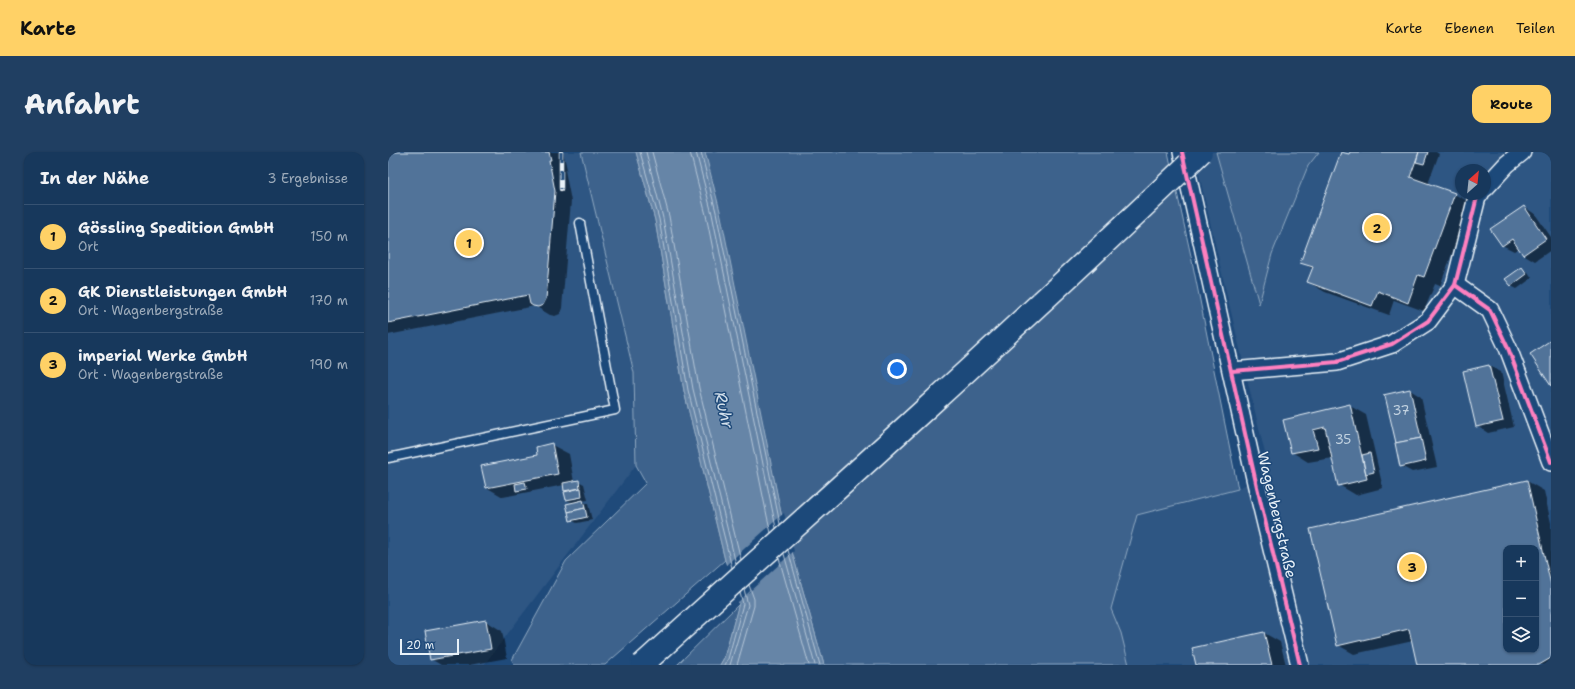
<!DOCTYPE html>
<html lang="de">
<head>
<meta charset="utf-8">
<style>
	body { margin:0; font-family:"Shantell Sans",sans-serif; background:#203f62; color:#f1f3f6 }
	.controls { position:absolute; right:12px; bottom:12px; display:grid; overflow:hidden; border-radius:8px; box-shadow:0 1px 3px #0004 }
	.controls button { width:36px; height:36px; display:grid; place-items:center; padding:0; border:0; border-bottom:1px solid #365272; background:#17385c; color:#f1f3f6; font:20px sans-serif }
	.compass { position:absolute; left:1067px; top:12px; width:36px; height:36px; border-radius:50%; background:#17385c; box-shadow:0 1px 3px #0004; rotate:27deg }
	.scale { position:absolute; left:12px; bottom:10px; width:59px; box-sizing:border-box; padding-left:4px; border:2px solid #e8f1f8; border-top:0; font-size:11px; line-height:14px; white-space:nowrap; color:#e8f1f8; -webkit-text-stroke:3px #1f4a7a; paint-order:stroke }
	.you { position:absolute; left:509px; top:217px; width:14px; height:14px; margin:-10px; border:3px solid #fff; border-radius:50%; background:#1a73e8; box-shadow:0 0 0 6px #1a73e833 }
	.badge { display:grid; place-items:center; width:26px; height:26px; border-radius:50%; background:#ffd166; color:#111; font-size:13px; font-weight:700 }
	.pin { position:absolute; translate:-50% -50%; border:2px solid #fff; box-shadow:0 1px 4px #0006 }
	.list { margin:0; padding:0; list-style:none }
	h2 { display:flex; justify-content:space-between; align-items:center; height:52px; margin:0; padding:0 16px; font-size:17px }
	h2 small { font-size:13px; font-weight:400; color:#9eacbb }
	.list li { display:grid; grid-template-columns:26px 1fr auto; gap:12px; align-items:center; box-sizing:border-box; height:64px; padding:0 16px; border-top:1px solid #365272 }
	.list b { display:block; font-size:15px; white-space:nowrap }
	.list p { margin:0; font-size:13px; white-space:nowrap; color:#9eacbb }
	.list em { font-size:13px; font-style:normal; color:#9eacbb }
	.icon { flex:none; width:22px; height:22px; fill:none; stroke:currentColor; stroke-width:2; stroke-linecap:round; stroke-linejoin:round }
	.map { position:relative; flex:none; width:1163px; height:513px; overflow:hidden; border-radius:12px }
	header { display:flex; align-items:center; gap:24px; box-sizing:border-box; height:56px; padding:0 20px; background:#ffd166; color:#111 }
	header strong { font-size:19px }
	nav { display:flex; gap:22px; margin-inline-start:auto; font-size:14px }
	.intro { display:flex; align-items:center; justify-content:space-between; box-sizing:border-box; height:96px; padding:0 24px }
	h1 { margin:0; font-size:28px }
	.button { padding:10px 18px; border-radius:12px; background:#ffd166; color:#111; font-size:14px; font-weight:700 }
	main { display:flex; gap:24px; padding:0 24px }
	aside { flex:1; background:#17385c; border-radius:12px; box-shadow:0 1px 3px #0004 }
	.map>svg:first-child { display:block }
	.built { fill:#2e5683; fill-rule:evenodd }
	.green { fill:#3c628c; stroke:#92aac2 }
	.water { fill:#6685a7; stroke:#9ab0c7 }
	.pier { fill:#1f4a7a }
	.shadow { fill:#0007; fill-rule:evenodd }
	.lines { fill:none; stroke-linecap:round; stroke-linejoin:round }
	.shore { stroke:#b4c6d8; stroke-width:1 }
	.building { fill:#517399; stroke:#e8f1f8; fill-rule:evenodd }
	.lane-casing { stroke:#e8f1f8; stroke-width:11 }
	.street-casing { stroke:#e8f1f8; stroke-width:20 }
	.lane { stroke:#1f4a7a; stroke-width:8 }
	.street { stroke:#1f4a7a; stroke-width:17 }
	.rail-casing { stroke:#e8f1f8; stroke-width:4.5 }
	.rail { stroke:#1f4a7a; stroke-width:3; stroke-dasharray:9; stroke-linecap:butt }
	.highway-bridge-casing { stroke:#e8f1f8; stroke-width:25; stroke-linecap:butt }
	.highway-bridge { stroke:#1f4a7a; stroke-width:22 }
	.cycleway-casing { stroke:#1f4a7a; stroke-width:6 }
	.cycleway { stroke:#ff80c0; stroke-width:4 }
	.labels { text-anchor:middle; dominant-baseline:central; stroke-width:3; stroke-linejoin:round; paint-order:stroke }
	.number-label { font-size:13px; fill:#c2d2e0 }
	.street-label { font-size:15px; fill:#e8f1f8; stroke:#1f4a7a }
	.water-label { font-size:16px; font-style:italic; fill:#d4e1ec; stroke:#1f4a7a }
</style>
</head>
<body>
<header>
<strong>Karte</strong>
<nav><a>Karte</a><a>Ebenen</a><a>Teilen</a></nav>
</header>
<div class="intro"><h1>Anfahrt</h1><a class="button">Route</a></div>
<main>
<aside>
<h2>In der Nähe<small>3 Ergebnisse</small></h2>
<ul class="list">
<li><span class="badge">1</span><div><b>Gössling Spedition GmbH</b><p>Ort</p></div><em>150 m</em></li>
<li><span class="badge">2</span><div><b>GK Dienstleistungen GmbH</b><p>Ort · Wagenbergstraße</p></div><em>170 m</em></li>
<li><span class="badge">3</span><div><b>imperial Werke GmbH</b><p>Ort · Wagenbergstraße</p></div><em>190 m</em></li>
</ul>
</aside>
<div class="map">
<svg width="1163" height="513" viewBox="0 0 1163 513">
	<rect width="100%" height="100%" fill="#1f4a7a"/>
	<filter id="ink" filterUnits="userSpaceOnUse"><feTurbulence type="fractalNoise" baseFrequency=".025" numOctaves="2"/><feDisplacementMap in="SourceGraphic" scale="8" xChannelSelector="R" yChannelSelector="G"/><feConvolveMatrix kernelMatrix="1 2 1 2 8 2 1 2 1" color-interpolation-filters="sRGB"/></filter>
	<g filter="url(#ink)">
		<g class="built">
			<polygon points="0,0 193,0 246,221 248,313 96,513 0,513"/>
			<path d="M 806,0 L 828,0 L 871,151 L 884,102 L 920,14 L 931,0 L 1163,0 L 1163,513 L 741,513 L 733,481 L 723,457 L 749,363 L 850,337 L 881,318 L 838,139 ZM 1073,18 L 1097,18 L 1097,42 L 1073,42 ZM 1118,396 L 1148,396 L 1148,498 L 1118,498 Z"/>
		</g>
		<g class="green">
			<polygon points="193,0 248,0 267,68 296,239 337,408 217,513 127,513 124,508 178,409 258,331 248,313 246,221"/>
			<polygon points="316,0 780,0 803,104 850,337 749,363 723,457 733,481 741,513 436,513 393,361"/>
			<polygon points="828,0 931,0 920,14 884,102 871,152"/>
			<polygon points="351,452 336,506 332,513 289,513"/>
		</g>
		<polygon class="water" points="248,0 317,0 332,59 393,361 436,513 332,513 336,506 351,451 337,408 296,239 267,68"/>
		<polygon class="pier" points="396,361 406,399 349,451 337,414"/>
		<g class="shadow">
			<polygon points="0,0 175,0 179,17 177,18 183,49 174,156 172,162 167,164 162,163 147,154 0,183"/>
			<polygon points="963,0 1048,0 1051,2 1040,32 1066,42 1083,51 1052,134 1047,132 1036,159 1006,148 1001,163 937,140 920,130 925,117 913,110"/>
			<polygon points="1136,55 1147,62 1163,85 1163,98 1147,109 1135,102 1131,96 1126,99 1114,93"/>
			<polygon points="1134,117 1140,120 1144,126 1129,137 1123,134"/>
			<polygon points="1101,214 1113,220 1126,275 1100,281 1089,274 1076,220"/>
			<polygon points="1022,238 1033,245 1049,315 1024,320 1013,314"/>
			<polygon points="962,254 978,263 995,336 968,343 951,333 945,306 920,310 904,300 897,269"/>
			<polygon points="164,293 181,302 186,330 190,329 196,332 200,348 194,349 200,352 204,368 189,371 183,368 185,351 179,348 180,340 177,338 176,333 115,345 98,335 150,304"/>
			<path d="M 1139,329 L 1156,339 L 1163,371 L 1163,513 L 1030,513 L 1025,489 L 966,502 L 950,493 ZM 1118,396 L 1148,396 L 1148,498 L 1118,498 Z"/>
			<polygon points="98,469 114,479 119,506 81,513 53,513 43,507"/>
			<polygon points="876,481 892,490 898,513 809,513"/>
		</g>
		<g class="lines">
			<g class="shore">
				<polyline points="252,0 271,67 300,238 344,416"/>
				<polyline points="258,0 275,66 305,237 348,412"/>
				<polyline points="264,0 281,64 311,236 353,408"/>
				<polyline points="302,0 318,63 379,364 383,381"/>
				<polyline points="308,0 324,62 388,376"/>
				<polyline points="313,0 328,60 392,372"/>
				<polyline points="400,398 432,513"/>
				<polyline points="396,402 427,513"/>
				<polyline points="391,406 421,513"/>
				<polyline points="337,513 340,507 355,452 352,441"/>
				<polyline points="342,513 360,453 356,437"/>
				<polyline points="349,513 366,454 366,447 361,433"/>
			</g>
		</g>
		<g class="building">
			<polygon points="0,0 161,0 163,8 161,8 167,39 158,147 155,153 150,155 145,154 142,152 140,143 0,171"/>
			<polygon points="953,0 961,2 962,0 1031,0 1022,25 1067,41 1036,125 1030,123 1020,151 990,139 984,154 919,130 925,115 912,111"/>
			<polygon points="1031,0 1040,0 1036,12 1028,10"/>
			<polygon points="1136,54 1158,87 1135,103 1124,87 1114,94 1102,77"/>
			<polygon points="1134,115 1139,122 1123,134 1117,127"/>
			<polygon points="1163,188 1163,234 1142,202"/>
			<polygon points="1101,213 1115,269 1088,275 1075,219"/>
			<polygon points="1022,237 1033,286 1008,291 997,244 995,243"/>
			<polygon points="962,252 979,327 950,334 937,275 925,278 930,296 903,301 895,268"/>
			<polygon points="1033,286 1038,309 1012,315 1007,291"/>
			<polygon points="164,291 170,322 98,336 93,314 149,303 148,295"/>
			<polygon points="982,301 986,320 978,322 974,303"/>
			<polygon points="191,328 192,336 176,339 175,331"/>
			<path d="M 1139,328 L 1163,433 L 1163,506 L 1151,513 L 1029,513 L 1021,477 L 949,494 L 922,377 ZM 1118,396 L 1148,396 L 1148,498 L 1118,498 Z"/>
			<polygon points="137,330 139,337 128,339 127,332"/>
			<polygon points="193,336 194,345 178,348 176,340"/>
			<polygon points="195,348 197,356 180,360 178,352"/>
			<polygon points="197,356 199,365 182,369 180,360"/>
			<polygon points="98,468 103,497 42,508 37,479"/>
			<polygon points="876,480 884,513 808,513 804,496"/>
		</g>
		<g class="lines">
			<defs>
				<polyline id="lane" points="0,306 227,258 192,71"/>
				<g id="street">
					<polyline points="794,0 869,335 912,513"/>
					<polyline points="1097,36 1119,12 1134,0"/>
					<polyline points="1067,133 1102,158 1120,196 1163,310"/>
					<polyline points="844,219 949,210 1004,192 1040,169 1067,133 1089,45 1092,42"/>
				</g>
			</defs>
			<use href="#lane" class="lane-casing"/>
			<use href="#street" class="street-casing"/>
			<use href="#lane" class="lane"/>
			<use href="#street" class="street"/>
			<defs>
				<polyline id="rail" points="173,0 173,37"/>
			</defs>
			<use href="#rail" class="rail-casing"/>
			<use href="#rail" class="rail"/>
			<defs>
				<path id="highway-bridge" d="M 254,513 C 442,344 630,175 813,0"/>
			</defs>
			<use href="#highway-bridge" class="highway-bridge-casing"/>
			<use href="#highway-bridge" class="highway-bridge"/>
			<defs>
				<g id="cycleway">
					<polyline points="794,0 869,335 912,513"/>
					<polyline points="1067,133 1102,158 1120,196 1163,310"/>
					<polyline points="844,219 949,210 1004,192 1040,169 1067,133 1089,45 1092,42"/>
				</g>
			</defs>
			<use href="#cycleway" class="cycleway-casing"/>
			<use href="#cycleway" class="cycleway"/>
		</g>
	</g>
	<g class="labels">
		<g class="number-label">
			<text x="1013" y="258">37</text>
			<text x="955" y="287">35</text>
		</g>
		<g class="street-label">
			<text transform="translate(889 363) rotate(77)">Wagenbergstraße</text>
		</g>
		<g class="water-label">
			<text transform="translate(336 258) rotate(77)">Ruhr</text>
		</g>
	</g>
</svg>
<div class="controls">
<button>+</button>
<button>−</button>
<button><svg class="icon" aria-label="layers" viewBox="0 0 24 24"><path d="M12 4l9 5-9 5-9-5zM3 14l9 5 9-5"/></svg></button>
</div>
<svg class="compass" viewBox="-18 -18 36 36"><path d="M0-13l5 13h-10z" fill="#e53935"/><path d="M0 13l5-13h-10z" fill="#9eacbb"/></svg>
<div class="scale">20 m</div>
<div class="you"></div>
<div class="pin badge" style="left:81px;top:91px">1</div>
<div class="pin badge" style="left:989px;top:76px">2</div>
<div class="pin badge" style="left:1024px;top:415px">3</div>
</div>
</main>
</body>
</html>
